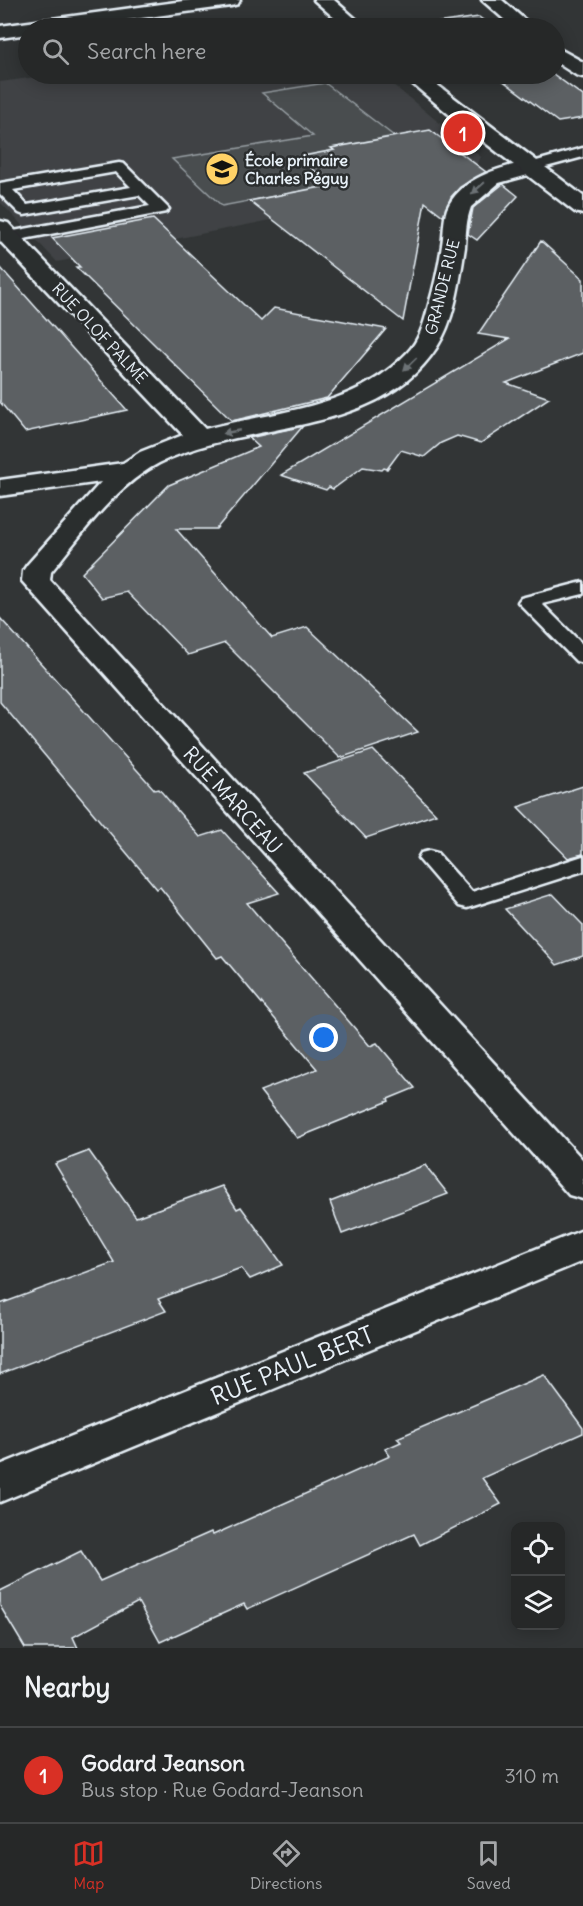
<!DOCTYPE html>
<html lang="en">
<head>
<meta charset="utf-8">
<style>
	body { margin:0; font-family:Delius,sans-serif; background:#323434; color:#f1f3f6 }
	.controls { position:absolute; right:18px; bottom:18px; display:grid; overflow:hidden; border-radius:12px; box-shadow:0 3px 15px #0003 }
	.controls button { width:54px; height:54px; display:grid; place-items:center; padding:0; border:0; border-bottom:2px solid #424445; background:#262828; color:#f1f3f6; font:30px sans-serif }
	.you { position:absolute; left:324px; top:1038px; width:21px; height:21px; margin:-15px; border:4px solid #fff; border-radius:50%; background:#1a73e8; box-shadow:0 0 0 9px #1a73e833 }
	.badge { display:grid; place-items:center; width:39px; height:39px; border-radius:50%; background:#d93025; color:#fff; font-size:20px; font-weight:700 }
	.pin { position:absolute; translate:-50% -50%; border:3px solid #fff; box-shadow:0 2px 6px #0006 }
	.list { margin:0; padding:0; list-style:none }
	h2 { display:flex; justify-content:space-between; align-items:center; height:78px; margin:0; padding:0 24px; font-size:26px }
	h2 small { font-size:20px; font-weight:400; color:#a4a6a8 }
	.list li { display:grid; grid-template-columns:39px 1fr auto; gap:18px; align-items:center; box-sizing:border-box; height:96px; padding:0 24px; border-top:2px solid #424445 }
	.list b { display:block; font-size:22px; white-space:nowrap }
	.list p { margin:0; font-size:20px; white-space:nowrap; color:#a4a6a8 }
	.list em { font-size:20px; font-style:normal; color:#a4a6a8 }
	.icon { flex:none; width:33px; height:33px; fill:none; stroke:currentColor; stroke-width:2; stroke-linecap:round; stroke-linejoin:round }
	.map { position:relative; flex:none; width:583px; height:1648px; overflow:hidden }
	.search { position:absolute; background:#262828; box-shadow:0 3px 15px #0003; left:18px; right:18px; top:18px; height:66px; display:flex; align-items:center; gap:15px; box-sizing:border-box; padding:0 21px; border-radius:33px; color:#a4a6a8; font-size:22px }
	.sheet { height:174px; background:#262828 }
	nav { display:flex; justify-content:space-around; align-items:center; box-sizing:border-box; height:84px; border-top:2px solid #424445; background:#262828; font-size:16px; color:#a4a6a8 }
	nav a { display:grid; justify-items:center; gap:3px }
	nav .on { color:#d93025 }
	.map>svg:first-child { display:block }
	.built { fill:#3f4244 }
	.green { fill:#494d4f; stroke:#989fa4; stroke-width:1.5 }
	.building { fill:#5c6063; stroke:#e8f1f8; stroke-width:1.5 }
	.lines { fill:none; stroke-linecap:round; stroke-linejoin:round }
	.service-casing { stroke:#e8f1f8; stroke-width:5 }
	.minor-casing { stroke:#e8f1f8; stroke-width:5 }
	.tertiary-casing { stroke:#e8f1f8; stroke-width:5 }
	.secondary-casing { stroke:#e8f1f8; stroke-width:5 }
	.service { fill:#2a2d2e; fill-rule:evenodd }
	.minor { fill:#2a2d2e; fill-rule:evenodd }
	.tertiary { fill:#2a2d2e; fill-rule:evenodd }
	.secondary { fill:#2a2d2e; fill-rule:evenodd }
	.oneway { fill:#6c7275 }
	.labels { text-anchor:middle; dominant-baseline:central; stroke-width:5; stroke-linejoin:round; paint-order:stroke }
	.far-poi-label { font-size:16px; font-weight:bold; fill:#e8f1f8; stroke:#2a2d2e; text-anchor:start }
	.far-street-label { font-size:16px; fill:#e8f1f8; stroke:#2a2d2e }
	.street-label { font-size:20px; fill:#e8f1f8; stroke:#2a2d2e }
	.near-street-label { font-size:24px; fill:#e8f1f8; stroke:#2a2d2e }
</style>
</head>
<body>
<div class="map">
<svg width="583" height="1648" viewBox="0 0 583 1648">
	<rect width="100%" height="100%" fill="#323536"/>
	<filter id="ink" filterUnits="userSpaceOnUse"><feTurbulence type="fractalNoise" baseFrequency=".0167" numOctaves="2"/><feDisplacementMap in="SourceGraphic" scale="12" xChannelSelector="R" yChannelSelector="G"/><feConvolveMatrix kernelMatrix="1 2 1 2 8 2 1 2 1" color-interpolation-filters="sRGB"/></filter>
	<g filter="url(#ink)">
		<polygon class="built" points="58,74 380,74 481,157 478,163 409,176 405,194 57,262 0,202 0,82"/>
		<polygon class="green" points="325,83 394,136 332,148 335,151 299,157 332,185 222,206 172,159 313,136 262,93"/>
		<g class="building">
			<polygon points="479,17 494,28 434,28 428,24"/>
			<polygon points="494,74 553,74 583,96 583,118 558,122"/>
			<polygon points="430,130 486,172 460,187 451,197 443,216 425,202 403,321 249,201 332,185 298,157 334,150 331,148"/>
			<polygon points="503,184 518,196 477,240 468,234 473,208"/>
			<polygon points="153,219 261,321 274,308 386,329 327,398 232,421 76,267 80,267 52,238"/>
			<polygon points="541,241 583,279 583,353 506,383 549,398 481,443 457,436 441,443 424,457 401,450 387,469 384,468 382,470 363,467 333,489 329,487 326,490 281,475 509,339 478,334"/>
			<polygon points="0,267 127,410 25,432 0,402"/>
			<polygon points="303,426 216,529 176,529 272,638 307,627 418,732 340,758 225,643 188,655 127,592 102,598 82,573 169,485 259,447 249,438"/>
			<polygon points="0,618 155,790 159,789 200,837 222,830 279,893 247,903 370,1046 377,1043 415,1088 388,1099 389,1101 297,1138 260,1091 317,1069 222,956 217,958 160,887 157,889 0,702"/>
			<polygon points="373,750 436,814 366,838 304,773"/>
			<polygon points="583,786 583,854 568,858 518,807"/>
			<polygon points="553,894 583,925 583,956 557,965 505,909"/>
			<polygon points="89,1151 136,1217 222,1186 237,1209 241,1207 283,1265 250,1279 241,1268 158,1299 166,1311 0,1374 0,1304 114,1262 55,1164"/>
			<polygon points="425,1165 448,1194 342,1234 330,1202"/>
			<polygon points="544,1375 583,1428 583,1433 482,1478 501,1504 420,1545 414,1534 247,1609 244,1604 160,1642 138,1602 73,1637 78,1648 25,1648 0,1606 0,1591 81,1551 100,1581 211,1532 213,1535 390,1456 385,1449 401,1442 397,1438"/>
		</g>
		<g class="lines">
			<defs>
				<g id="service">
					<polygon points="583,148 583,157 531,171 524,167 526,164"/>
					<path d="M 119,163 L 124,164 L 169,209 L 166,212 L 8,242 L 0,237 L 8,232 L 150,206 L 139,195 L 24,215 L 19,213 L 0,194 L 0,183 ZM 116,172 L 131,187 L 27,205 L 13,190 Z"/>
					<polygon points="583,582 583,594 542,604 583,645 583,663 576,661 518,602 521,598"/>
					<polygon points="429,851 437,853 472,892 583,856 583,871 467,908 459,906 418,858 421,853"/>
				</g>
				<g id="minor">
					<polygon points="191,0 240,0 238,4 231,6 66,28 28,28 28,34 0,38 0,26"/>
					<polygon points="482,0 502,0 534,28 514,28"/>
					<polygon points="554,46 583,62 583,77 576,75 554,61"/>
					<path d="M 531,161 L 539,162 L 542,167 L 539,172 L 499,183 L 471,207 C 466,220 466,233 465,247 C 460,279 455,320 437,347 C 377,440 247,418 159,463 C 115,486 82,534 51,572 L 50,580 L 583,1160 L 583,1199 L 569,1195 L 22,581 L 23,571 L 27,565 L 101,482 L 0,496 L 0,480 L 123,463 L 140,452 L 183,435 L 0,241 L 0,221 L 8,223 L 205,429 C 276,411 354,409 407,353 C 419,341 424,324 428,308 C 434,288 439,266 442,245 C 444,234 443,221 447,209 C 461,177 501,167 531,161 Z"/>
				</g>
				<g id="tertiary">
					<polygon points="314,0 334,0 366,28 346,28"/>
					<polygon points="401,74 423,74 583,196 583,214 575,212 457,121"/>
				</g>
				<polygon id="secondary" points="583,1230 583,1261 0,1502 0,1465"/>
			</defs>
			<use href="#service" class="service-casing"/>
			<use href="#minor" class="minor-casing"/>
			<use href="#tertiary" class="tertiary-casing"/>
			<use href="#secondary" class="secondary-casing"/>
			<use href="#service" class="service"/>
			<use href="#minor" class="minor"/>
			<use href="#tertiary" class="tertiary"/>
			<use href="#secondary" class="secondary"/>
		</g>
		<defs><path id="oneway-solid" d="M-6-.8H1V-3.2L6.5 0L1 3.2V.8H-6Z" transform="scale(1.5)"/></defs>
		<g class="oneway">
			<use href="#oneway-solid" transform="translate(478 188) rotate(139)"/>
			<use href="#oneway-solid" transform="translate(410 364) rotate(136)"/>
			<use href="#oneway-solid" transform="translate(231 432) rotate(169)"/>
		</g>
	</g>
	<defs>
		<symbol id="school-disc" viewBox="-11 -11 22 22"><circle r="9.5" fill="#ffd166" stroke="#2a2d2e"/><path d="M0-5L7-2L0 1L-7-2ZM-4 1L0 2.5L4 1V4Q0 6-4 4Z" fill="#111"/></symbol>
	</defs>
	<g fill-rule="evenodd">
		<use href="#school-disc" x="203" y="150" width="38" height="38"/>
	</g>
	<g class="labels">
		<g class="far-poi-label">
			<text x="245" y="160">École primaire<tspan x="245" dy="18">Charles Péguy</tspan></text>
		</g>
		<g class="far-street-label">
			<text transform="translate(442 287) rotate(-76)">GRANDE RUE</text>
			<text transform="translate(100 333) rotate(47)">RUE OLOF PALME</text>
		</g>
		<g class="street-label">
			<text transform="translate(233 800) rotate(48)">RUE MARCEAU</text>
		</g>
		<g class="near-street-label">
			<text transform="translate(292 1365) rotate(-22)">RUE PAUL BERT</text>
		</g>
	</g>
</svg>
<div class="controls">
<button><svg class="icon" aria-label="locate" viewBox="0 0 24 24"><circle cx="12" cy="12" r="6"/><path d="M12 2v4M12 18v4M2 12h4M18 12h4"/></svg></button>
<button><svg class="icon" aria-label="layers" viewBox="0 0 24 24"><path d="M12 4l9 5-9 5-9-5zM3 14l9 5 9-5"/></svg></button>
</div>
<div class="you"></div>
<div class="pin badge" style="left:463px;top:133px">1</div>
<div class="search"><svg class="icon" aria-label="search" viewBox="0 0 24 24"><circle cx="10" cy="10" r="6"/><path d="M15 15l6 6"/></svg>Search here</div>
</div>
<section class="sheet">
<h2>Nearby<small></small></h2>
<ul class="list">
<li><span class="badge">1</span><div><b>Godard Jeanson</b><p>Bus stop · Rue Godard-Jeanson</p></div><em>310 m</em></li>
</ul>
</section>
<nav>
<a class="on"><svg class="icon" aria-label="map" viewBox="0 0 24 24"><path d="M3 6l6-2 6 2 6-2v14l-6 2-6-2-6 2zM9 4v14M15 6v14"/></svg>Map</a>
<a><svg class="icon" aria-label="directions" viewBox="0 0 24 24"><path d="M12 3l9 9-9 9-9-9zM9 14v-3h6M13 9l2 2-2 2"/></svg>Directions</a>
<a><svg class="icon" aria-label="saved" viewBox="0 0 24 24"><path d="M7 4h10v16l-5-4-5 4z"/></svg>Saved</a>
</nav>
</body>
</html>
